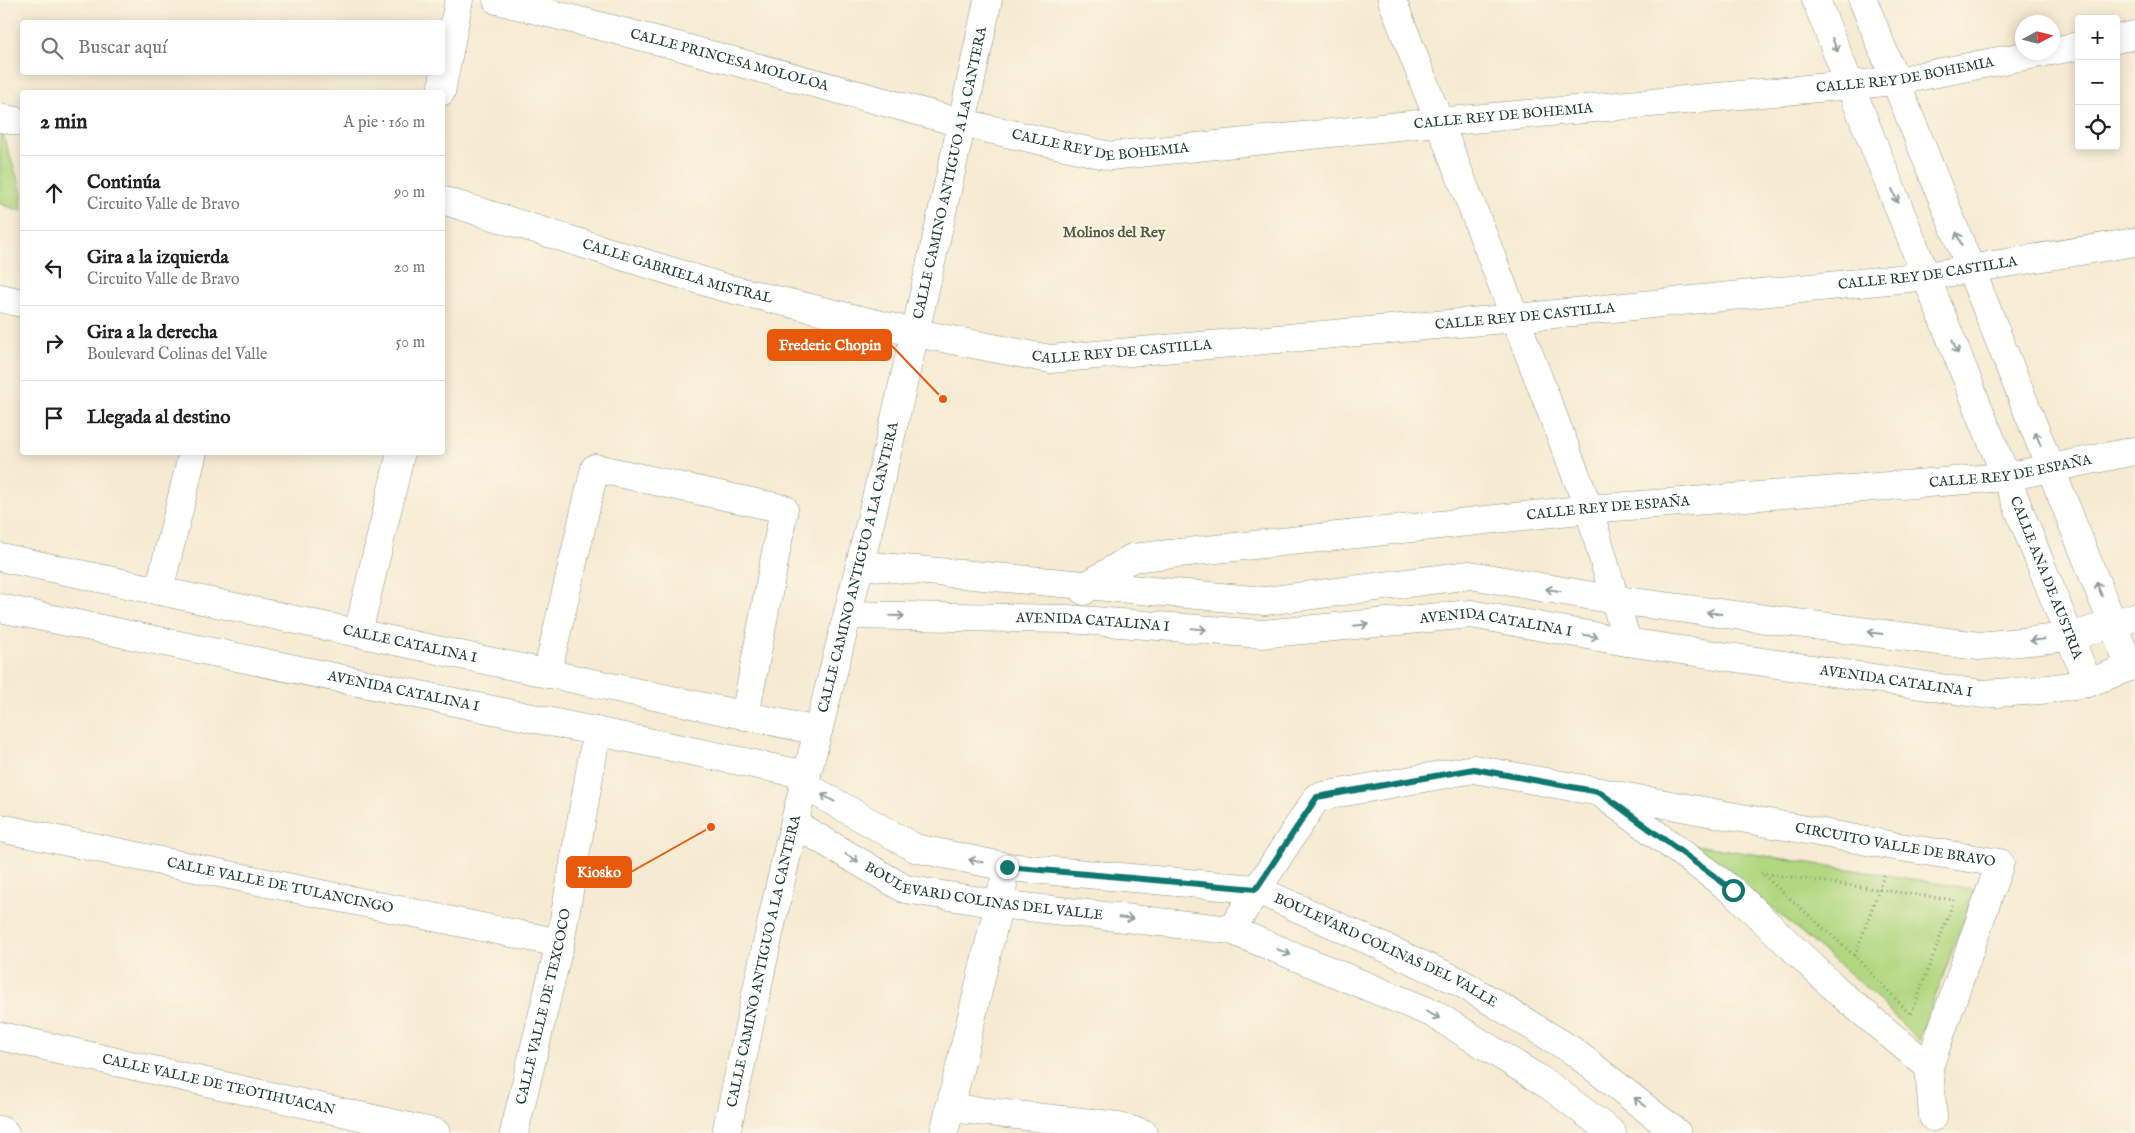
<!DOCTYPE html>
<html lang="es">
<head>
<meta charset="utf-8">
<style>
	body { margin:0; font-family:"IM FELL English",serif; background:#f6f6f6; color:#222 }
	.controls { position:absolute; right:15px; top:15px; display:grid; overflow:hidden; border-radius:5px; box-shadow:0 2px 12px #0003 }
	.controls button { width:45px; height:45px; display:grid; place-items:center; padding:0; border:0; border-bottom:1px solid #e0e0e0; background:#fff; color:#222; font:25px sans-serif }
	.compass { position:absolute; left:2015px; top:15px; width:45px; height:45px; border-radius:50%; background:#fff; box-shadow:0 2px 12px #0003; rotate:83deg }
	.stop { position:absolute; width:15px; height:15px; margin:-11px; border:4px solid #0f766e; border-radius:50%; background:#fff }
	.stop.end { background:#0f766e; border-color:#fff; box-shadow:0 1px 5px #0008 }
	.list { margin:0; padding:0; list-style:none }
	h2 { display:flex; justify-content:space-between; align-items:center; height:65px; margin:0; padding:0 20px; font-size:21px }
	h2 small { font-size:16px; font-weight:400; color:#767676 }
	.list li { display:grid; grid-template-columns:32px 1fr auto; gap:15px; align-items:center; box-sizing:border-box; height:75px; padding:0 20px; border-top:1px solid #e0e0e0 }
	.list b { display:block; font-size:19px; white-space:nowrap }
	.list p { margin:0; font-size:16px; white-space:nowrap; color:#767676 }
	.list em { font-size:16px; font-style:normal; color:#767676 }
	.icon { flex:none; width:28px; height:28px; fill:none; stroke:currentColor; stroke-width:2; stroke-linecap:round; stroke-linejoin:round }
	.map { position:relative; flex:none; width:2135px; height:1133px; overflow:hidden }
	.search { position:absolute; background:#fff; box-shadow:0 2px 12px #0003; left:20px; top:20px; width:425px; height:55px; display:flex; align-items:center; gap:12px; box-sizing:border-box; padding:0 18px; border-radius:5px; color:#767676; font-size:19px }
	.panel { position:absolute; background:#fff; box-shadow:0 2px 12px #0003; left:20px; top:90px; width:425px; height:365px; border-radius:5px }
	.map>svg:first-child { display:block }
	.green { fill:#b1d780; stroke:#688a5a }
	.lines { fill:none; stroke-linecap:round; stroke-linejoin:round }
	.minor-casing { stroke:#8a9483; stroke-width:29 }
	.path { stroke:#8a9483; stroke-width:3; stroke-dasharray:1 4; stroke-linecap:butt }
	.minor { stroke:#fff; stroke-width:28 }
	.oneway { stroke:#8f9e9a }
	.route { stroke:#0f766e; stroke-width:6 }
	.labels { text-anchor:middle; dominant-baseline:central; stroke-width:4; stroke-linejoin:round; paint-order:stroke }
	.street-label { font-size:14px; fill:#1f3d34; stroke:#fcf5e5 }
	.neighbourhood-label { font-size:15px; font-weight:bold; fill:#575f4b; stroke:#fcf5e5 }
	.leader { fill:none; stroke:#e8590c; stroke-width:2 }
	.callout-dot { fill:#e8590c; stroke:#fcf5e5; stroke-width:2 }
	.callout { fill:#e8590c; stroke:#e8590c; stroke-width:2 }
	.callout-label { font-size:15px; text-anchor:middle; font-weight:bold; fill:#fff }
</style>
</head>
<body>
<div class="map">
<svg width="2135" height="1133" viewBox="0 0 2135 1133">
	<rect width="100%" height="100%" fill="#fcf5e5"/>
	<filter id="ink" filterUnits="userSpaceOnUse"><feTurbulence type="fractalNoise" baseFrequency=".02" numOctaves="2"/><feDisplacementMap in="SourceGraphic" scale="10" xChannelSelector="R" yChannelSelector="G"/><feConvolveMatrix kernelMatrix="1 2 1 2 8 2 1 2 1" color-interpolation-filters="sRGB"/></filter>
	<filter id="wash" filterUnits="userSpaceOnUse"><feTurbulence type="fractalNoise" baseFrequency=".0096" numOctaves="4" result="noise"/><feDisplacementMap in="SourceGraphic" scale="20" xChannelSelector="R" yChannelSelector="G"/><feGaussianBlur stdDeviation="1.12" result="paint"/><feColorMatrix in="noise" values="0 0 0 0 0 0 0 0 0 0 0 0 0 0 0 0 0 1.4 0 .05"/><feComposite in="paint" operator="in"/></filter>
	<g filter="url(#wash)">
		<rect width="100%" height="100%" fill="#f6ead2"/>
		<g class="green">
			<polygon points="0,126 22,192 22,211 0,204"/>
			<polygon points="1683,843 1975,889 1919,1041 1871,992 1774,909"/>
		</g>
	</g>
	<g filter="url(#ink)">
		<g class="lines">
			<defs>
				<g id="minor">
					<path id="s1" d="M 497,0 L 667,43 L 962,123 L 1110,156 L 1438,122 L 1896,81 L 2045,52"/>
					<polyline points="1392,0 1589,509 1627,642"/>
					<path id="s2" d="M 1816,0 L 2088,683"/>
					<polyline points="1863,0 2130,667"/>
					<polyline points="2116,39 2135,35"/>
					<polyline points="2052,51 2079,46"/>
					<polyline points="441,92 459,0"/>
					<polyline points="0,118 22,122"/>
					<path id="s3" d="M 442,200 L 722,287 L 916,333 L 1050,359 L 1516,318 L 1927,276 L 2135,242"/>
					<polyline points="0,298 22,303"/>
					<path id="s4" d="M 0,557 L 818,731"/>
					<polyline points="860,565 1265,601 1470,575 1616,600 1979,646 2070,637 2135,617"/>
					<polyline points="159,591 193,452"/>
					<path id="s5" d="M 1084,591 L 1086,586 L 1132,558 L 1589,509 L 2006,477 L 2135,451"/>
					<path id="s6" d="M 0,608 L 807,775"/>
					<path id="s7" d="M 848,615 L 1068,619 L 1262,634 L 1471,614 L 1627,642 L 1982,694 L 2041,690 L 2088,683 L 2135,665"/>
					<polyline points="358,633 401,452"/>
					<polyline points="547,674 595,468 784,509 745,716"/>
					<path id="s8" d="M 804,785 L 915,848 L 1007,867 L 1256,889 L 1458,981 L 1573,1051 L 1677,1133"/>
					<path id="s9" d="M 795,824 L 905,889 L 999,904 L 1231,930 L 1434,1014 L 1550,1086 L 1612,1133"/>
					<path id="s10" d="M 0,828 L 560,943"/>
					<path id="s11" d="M 1231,930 L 1317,797 L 1474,769 L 1894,846 L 2000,863 L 1929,1067 L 1841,994 L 1733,891 L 1599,792"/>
					<path id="s12" d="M 0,1036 L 436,1133"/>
					<polyline points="1929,1067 1933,1117"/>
					<polyline points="950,1108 1111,1125 1143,1133"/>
					<polyline points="0,1130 5,1133"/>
					<path id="s13" d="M 514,1133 L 560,943 L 597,731"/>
					<path id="s14" d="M 726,1133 C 752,1017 774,900 804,785 C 872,525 933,263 988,0"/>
					<polyline points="944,1133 1003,886"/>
				</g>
			</defs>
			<use href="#minor" class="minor-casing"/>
			<g class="path">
				<polygon points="1761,873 1954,900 1911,1015 1855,956"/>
				<polyline points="1855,956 1884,875"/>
			</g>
			<use href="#minor" class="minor"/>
		</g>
		<defs><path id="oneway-shaft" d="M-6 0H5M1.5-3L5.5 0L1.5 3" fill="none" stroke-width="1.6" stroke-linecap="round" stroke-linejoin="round" transform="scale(1.25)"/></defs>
		<g class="oneway">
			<use href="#oneway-shaft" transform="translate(1835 45) rotate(68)"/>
			<use href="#oneway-shaft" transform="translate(1895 196) rotate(68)"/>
			<use href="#oneway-shaft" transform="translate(1959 239) rotate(-112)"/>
			<use href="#oneway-shaft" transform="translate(1955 347) rotate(68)"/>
			<use href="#oneway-shaft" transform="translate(2038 439) rotate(-112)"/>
			<use href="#oneway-shaft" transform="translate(2099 589) rotate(-112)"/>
			<use href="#oneway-shaft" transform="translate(1553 590) rotate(-170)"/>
			<use href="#oneway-shaft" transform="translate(1714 613) rotate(-173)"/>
			<use href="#oneway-shaft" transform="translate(897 616) rotate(1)"/>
			<use href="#oneway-shaft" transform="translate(1361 625) rotate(-5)"/>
			<use href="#oneway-shaft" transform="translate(1199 629) rotate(5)"/>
			<use href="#oneway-shaft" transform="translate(1875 633) rotate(-173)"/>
			<use href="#oneway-shaft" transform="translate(1591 636) rotate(10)"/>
			<use href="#oneway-shaft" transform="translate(2037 640) rotate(174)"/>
			<use href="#oneway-shaft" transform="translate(828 798) rotate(-150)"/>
			<use href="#oneway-shaft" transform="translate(852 858) rotate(31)"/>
			<use href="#oneway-shaft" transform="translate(976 861) rotate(-168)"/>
			<use href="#oneway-shaft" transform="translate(1126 918) rotate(6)"/>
			<use href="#oneway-shaft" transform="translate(1284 952) rotate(23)"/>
			<use href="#oneway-shaft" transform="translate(1433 1015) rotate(27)"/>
			<use href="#oneway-shaft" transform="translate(1640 1102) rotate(-143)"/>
		</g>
	</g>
	<g class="lines" filter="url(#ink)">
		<polyline class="route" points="1007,867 1256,889 1317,797 1474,769 1599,792 1733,890"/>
	</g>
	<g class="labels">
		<g class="street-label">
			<text stroke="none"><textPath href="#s1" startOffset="240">CALLE PRINCESA MOLOLOA</textPath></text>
			<text stroke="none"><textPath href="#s1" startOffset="1432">CALLE REY DE BOHEMIA</textPath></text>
			<text stroke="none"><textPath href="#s1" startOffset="1028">CALLE REY DE BOHEMIA</textPath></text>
			<text stroke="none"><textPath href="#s1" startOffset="622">CALLE REY DE BOHEMIA</textPath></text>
			<text stroke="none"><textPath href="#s14" startOffset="986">CALLE CAMINO ANTIGUO A LA CANTERA</textPath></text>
			<text stroke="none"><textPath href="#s3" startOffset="246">CALLE GABRIELA MISTRAL</textPath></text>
			<text stroke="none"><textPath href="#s3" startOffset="1511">CALLE REY DE CASTILLA</textPath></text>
			<text stroke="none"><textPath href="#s3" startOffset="1106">CALLE REY DE CASTILLA</textPath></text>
			<text stroke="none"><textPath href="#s3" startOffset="701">CALLE REY DE CASTILLA</textPath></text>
			<text stroke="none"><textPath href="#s5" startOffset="942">CALLE REY DE ESPAÑA</textPath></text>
			<text stroke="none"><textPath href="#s5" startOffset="538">CALLE REY DE ESPAÑA</textPath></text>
			<text stroke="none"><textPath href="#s14" startOffset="581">CALLE CAMINO ANTIGUO A LA CANTERA</textPath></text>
			<text stroke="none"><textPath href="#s2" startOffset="622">CALLE ANA DE AUSTRIA</textPath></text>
			<text stroke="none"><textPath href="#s7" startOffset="245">AVENIDA CATALINA I</textPath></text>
			<text stroke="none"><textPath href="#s7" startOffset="650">AVENIDA CATALINA I</textPath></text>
			<text stroke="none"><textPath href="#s4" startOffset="419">CALLE CATALINA I</textPath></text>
			<text stroke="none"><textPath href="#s7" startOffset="1055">AVENIDA CATALINA I</textPath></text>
			<text stroke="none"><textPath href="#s6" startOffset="412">AVENIDA CATALINA I</textPath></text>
			<text stroke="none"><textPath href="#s11" startOffset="746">CIRCUITO VALLE DE BRAVO</textPath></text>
			<text stroke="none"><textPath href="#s10" startOffset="286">CALLE VALLE DE TULANCINGO</textPath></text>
			<text stroke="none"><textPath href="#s9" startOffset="205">BOULEVARD COLINAS DEL VALLE</textPath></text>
			<text stroke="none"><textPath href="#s8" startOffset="615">BOULEVARD COLINAS DEL VALLE</textPath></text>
			<text stroke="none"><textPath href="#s14" startOffset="176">CALLE CAMINO ANTIGUO A LA CANTERA</textPath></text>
			<text stroke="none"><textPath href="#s13" startOffset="130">CALLE VALLE DE TEXCOCO</textPath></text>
			<text stroke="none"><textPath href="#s12" startOffset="224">CALLE VALLE DE TEOTIHUACAN</textPath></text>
		</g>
		<g class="neighbourhood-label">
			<text x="1114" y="232">Molinos del Rey</text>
		</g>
	</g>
	<path class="leader" d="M943 399L891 345M711 827L631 872"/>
	<g class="callout-dot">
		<circle cx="943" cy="399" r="5"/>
		<circle cx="711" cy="827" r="5"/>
	</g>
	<g class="callout">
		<rect x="768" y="330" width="123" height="30" rx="5"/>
		<rect x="567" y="857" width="64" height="30" rx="5"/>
	</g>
	<g class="callout-label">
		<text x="830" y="350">Frederic Chopin</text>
		<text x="599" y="877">Kiosko</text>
	</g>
</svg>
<div class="controls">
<button>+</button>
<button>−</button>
<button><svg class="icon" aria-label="locate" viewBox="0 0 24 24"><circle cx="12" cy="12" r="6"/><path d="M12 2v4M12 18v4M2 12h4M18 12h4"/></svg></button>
</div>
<svg class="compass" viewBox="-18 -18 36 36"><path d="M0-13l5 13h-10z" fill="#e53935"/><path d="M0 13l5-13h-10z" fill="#767676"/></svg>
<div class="stop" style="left:1733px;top:890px"></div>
<div class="stop end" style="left:1007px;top:867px"></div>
<div class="search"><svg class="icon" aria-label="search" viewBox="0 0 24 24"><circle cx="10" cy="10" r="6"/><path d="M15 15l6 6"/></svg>Buscar aquí</div>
<section class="panel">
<h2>2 min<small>A pie · 160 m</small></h2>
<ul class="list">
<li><svg class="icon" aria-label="ahead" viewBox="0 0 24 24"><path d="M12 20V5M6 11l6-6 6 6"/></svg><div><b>Continúa</b><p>Circuito Valle de Bravo</p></div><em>90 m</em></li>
<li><svg class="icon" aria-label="left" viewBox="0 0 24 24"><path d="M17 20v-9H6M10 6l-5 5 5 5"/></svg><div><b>Gira a la izquierda</b><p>Circuito Valle de Bravo</p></div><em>20 m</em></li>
<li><svg class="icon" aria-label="right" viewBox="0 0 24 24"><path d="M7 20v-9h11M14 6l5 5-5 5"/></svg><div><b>Gira a la derecha</b><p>Boulevard Colinas del Valle</p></div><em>50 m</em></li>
<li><svg class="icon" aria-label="arrive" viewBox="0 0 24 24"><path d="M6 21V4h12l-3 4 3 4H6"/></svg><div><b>Llegada al destino</b></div></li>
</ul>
</section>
</div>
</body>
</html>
